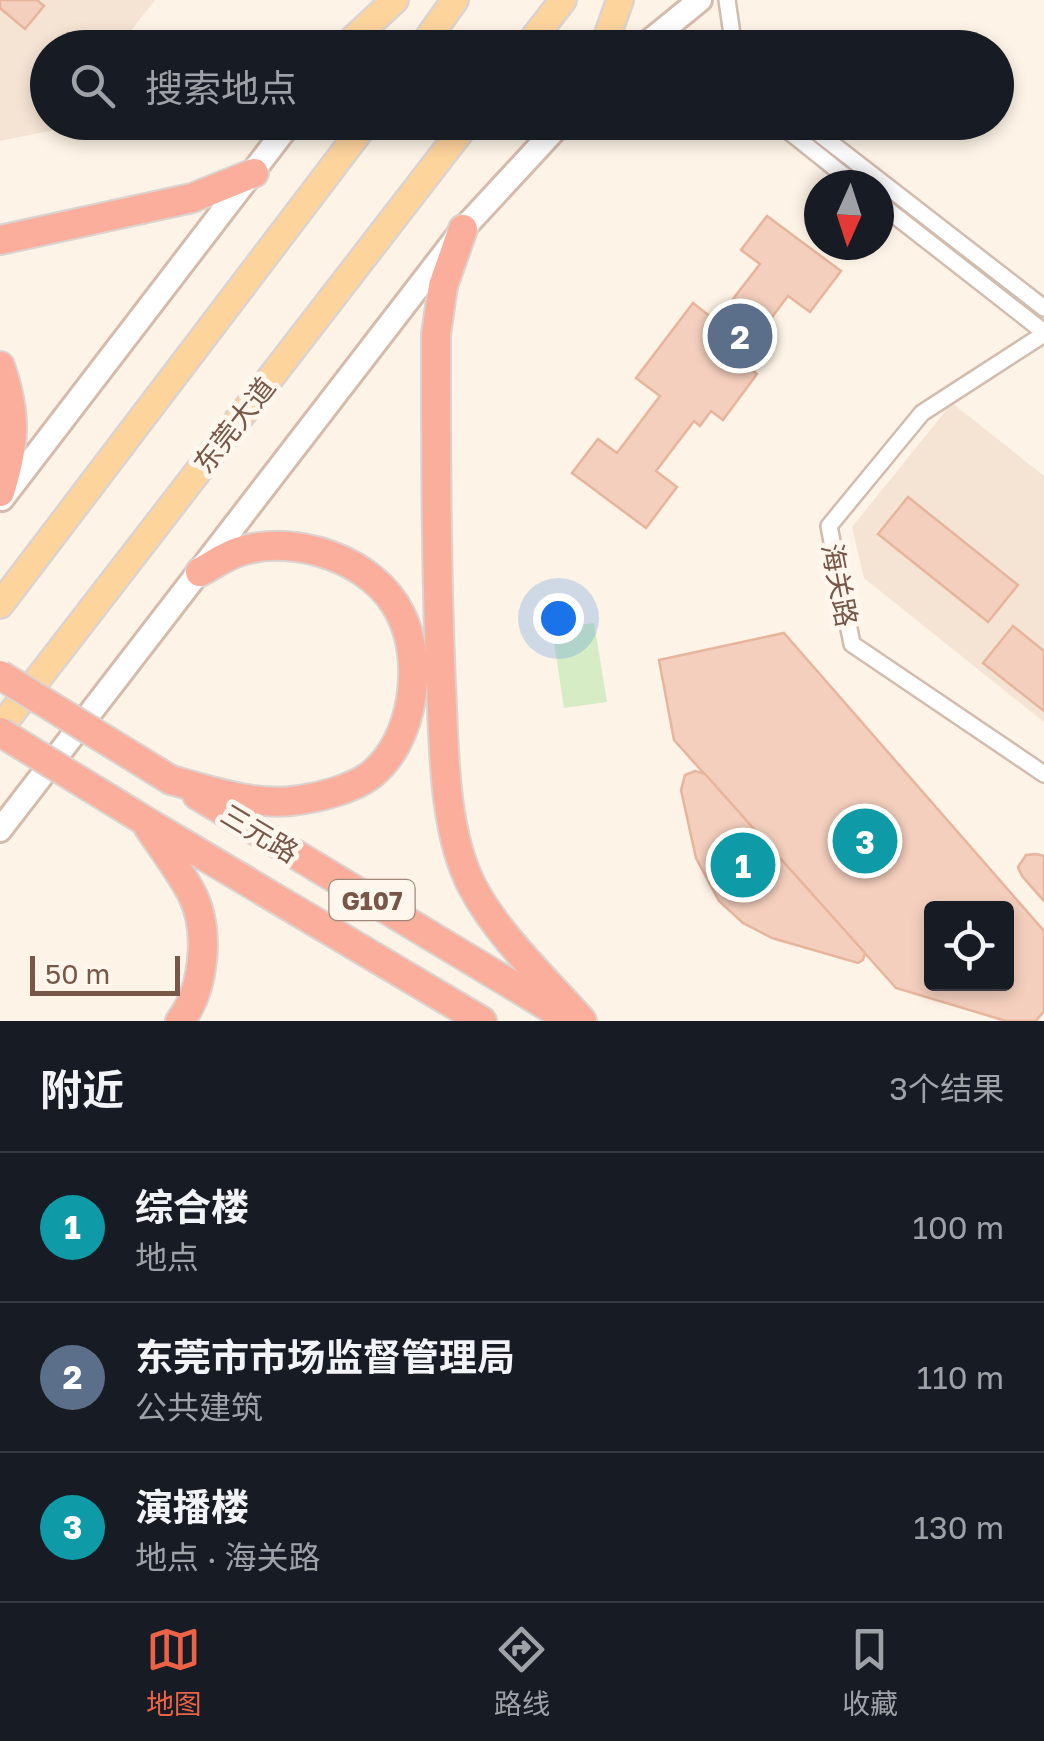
<!DOCTYPE html>
<html lang="zh">
<head>
<meta charset="utf-8">
<style>
	body { margin:0; font-family:"Golos Text","Noto Sans SC",sans-serif; background:#242831; color:#f1f3f6 }
	.controls { position:absolute; right:30px; bottom:30px; display:grid; overflow:hidden; border-radius:10px; box-shadow:0 5px 15px #0003 }
	.controls button { width:90px; height:90px; display:grid; place-items:center; padding:0; border:0; border-bottom:2px solid #363941; background:#171b24; color:#f1f3f6; font:50px sans-serif }
	.compass { position:absolute; left:804px; top:170px; width:90px; height:90px; border-radius:50%; background:#171b24; box-shadow:0 5px 15px #0003; rotate:183deg }
	.scale { position:absolute; left:30px; bottom:25px; width:150px; box-sizing:border-box; padding-left:10px; border:5px solid #785749; border-top:0; font-size:28px; line-height:35px; white-space:nowrap; color:#785749; -webkit-text-stroke:8px #fff7ee; paint-order:stroke }
	.you { position:absolute; left:558px; top:618px; width:35px; height:35px; margin:-25px; border:8px solid #fff; border-radius:50%; background:#1a73e8; box-shadow:0 0 0 15px #1a73e833 }
	.badge { display:grid; place-items:center; width:65px; height:65px; border-radius:50%; background:#ec6247; color:#fff; font-size:32px; font-weight:700 }
	.pin { position:absolute; translate:-50% -50%; border:5px solid #fff; box-shadow:0 2px 10px #0006 }
	.list { margin:0; padding:0; list-style:none }
	h2 { display:flex; justify-content:space-between; align-items:center; height:130px; margin:0; padding:0 40px; font-size:42px }
	h2 small { font-size:32px; font-weight:400; color:#9ea1a6 }
	.list li { display:grid; grid-template-columns:65px 1fr auto; gap:30px; align-items:center; box-sizing:border-box; height:150px; padding:0 40px; border-top:2px solid #363941 }
	.list b { display:block; font-size:38px; white-space:nowrap }
	.list p { margin:0; font-size:32px; white-space:nowrap; color:#9ea1a6 }
	.list em { font-size:32px; font-style:normal; color:#9ea1a6 }
	.icon { flex:none; width:55px; height:55px; fill:none; stroke:currentColor; stroke-width:2; stroke-linecap:round; stroke-linejoin:round }
	.map { position:relative; flex:none; width:1044px; height:1021px; overflow:hidden }
	.search { position:absolute; background:#171b24; box-shadow:0 5px 15px #0003; left:30px; right:30px; top:30px; height:110px; display:flex; align-items:center; gap:25px; box-sizing:border-box; padding:0 35px; border-radius:55px; color:#9ea1a6; font-size:38px }
	.sheet { height:580px; background:#171b24 }
	nav { display:flex; justify-content:space-around; align-items:center; box-sizing:border-box; height:140px; border-top:2px solid #363941; background:#171b24; font-size:28px; color:#9ea1a6 }
	nav a { display:grid; justify-items:center; gap:5px }
	nav .on { color:#ec6247 }
	.map>svg:first-child { display:block }
	.residential { fill:#f5e4d4 }
	.green { fill:#d6ecc4 }
	.building { fill:#f4cfbd; stroke:#e7b49c; stroke-width:2.5; fill-rule:evenodd }
	.lines { fill:none; stroke-linecap:round; stroke-linejoin:round }
	.street-casing { stroke:#d2bcae; stroke-width:20 }
	.secondary-casing { stroke:#d5bbab; stroke-width:28 }
	.primary-casing { stroke:#dcd3d0; stroke-width:30 }
	.highway-casing { stroke:#dcd3d0; stroke-width:32 }
	.street { stroke:#fff; stroke-width:15 }
	.secondary { stroke:#fff; stroke-width:22 }
	.primary { stroke:#fed49d; stroke-width:25 }
	.highway { stroke:#faae9b; stroke-width:28 }
	.highway-bridge-casing { stroke:#dcd3d0; stroke-width:32; stroke-linecap:butt }
	.highway-bridge { stroke:#faae9b; stroke-width:28 }
	.labels { text-anchor:middle; dominant-baseline:central; stroke-width:10; stroke-linejoin:round; paint-order:stroke }
	.shield { fill:#fff7ee; stroke:#a0877a; stroke-width:2.5 }
	.shield-label { font-size:25px; font-weight:bold; fill:#785749 }
	.street-label { font-size:28px; fill:#785749; stroke:#fff7ee }
</style>
</head>
<body>
<div class="map">
<svg width="1044" height="1021" viewBox="0 0 1044 1021">
	<rect width="100%" height="100%" fill="#fdf3e6"/>
	<g class="residential">
		<polygon points="0,0 155,0 118,47 48,48 48,122 60,123 54,130 0,141"/>
		<polygon points="952,403 1044,476 1044,722 864,578 852,527"/>
	</g>
	<polygon class="green" points="594,623 607,702 564,708 552,629"/>
	<g class="building">
		<polygon points="0,0 37,0 44,6 25,29 0,8"/>
		<polygon points="767,216 841,271 810,312 788,296 750,346 757,351 746,365 757,374 723,420 711,411 700,426 694,421 656,471 677,487 646,528 572,473 598,439 617,453 660,396 636,378 693,303 716,321 760,264 741,250"/>
		<polygon points="908,497 1018,585 988,622 878,534"/>
		<polygon points="1013,626 1044,651 1044,711 983,663"/>
		<path d="M 784,633 L 1044,931 L 1044,1011 L 1036,1021 L 1006,1021 L 896,988 L 674,740 L 659,660 ZM 932,908 L 1006,908 L 1006,984 L 932,984 Z"/>
		<polygon points="695,771 705,774 865,953 863,960 858,963 772,938 743,923 719,901 696,858 681,790 685,775"/>
		<polygon points="1036,854 1044,856 1044,901 1022,876 1018,867 1026,855"/>
	</g>
	<g class="lines">
		<defs>
			<g id="street">
				<polyline points="727,0 734,48"/>
				<polyline points="777,122 856,185"/>
				<polyline points="804,122 1044,308"/>
				<polyline points="879,203 1044,332"/>
				<polyline points="1044,334 922,413 829,526 852,644 1044,774"/>
			</g>
			<g id="secondary">
				<polyline points="641,48 700,0"/>
				<polyline points="2,499 291,122"/>
				<polyline points="0,830 463,229 562,122"/>
			</g>
			<g id="primary">
				<polyline points="353,39 395,0"/>
				<polyline points="421,48 455,0"/>
				<polyline points="526,48 563,0"/>
				<polyline points="603,48 620,0"/>
				<polyline points="0,605 367,122"/>
				<polyline points="0,728 468,122"/>
			</g>
			<g id="highway">
				<path d="M 463,229 L 443,286 L 436,334 C 436,451 436,568 441,684 C 444,746 443,830 472,886 C 498,936 545,979 582,1021"/>
				<polyline points="0,240 192,198 254,173"/>
				<path d="M 0,366 C 17,414 15,444 0,492"/>
				<path d="M 171,780 C 211,791 257,807 299,800 C 321,797 352,789 371,775 C 414,741 425,661 400,613 C 374,560 296,534 241,551 C 227,555 213,565 200,572"/>
				<polyline points="197,795 567,1018"/>
				<polyline points="142,819 482,1021"/>
				<path d="M 149,828 C 163,849 180,871 192,894 C 210,930 205,989 180,1021"/>
			</g>
		</defs>
		<use href="#street" class="street-casing"/>
		<use href="#secondary" class="secondary-casing"/>
		<use href="#primary" class="primary-casing"/>
		<use href="#highway" class="highway-casing"/>
		<use href="#street" class="street"/>
		<use href="#secondary" class="secondary"/>
		<use href="#primary" class="primary"/>
		<use href="#highway" class="highway"/>
		<defs>
			<g id="highway-bridge">
				<polyline points="0,675 171,780"/>
				<polyline points="0,732 142,819"/>
			</g>
		</defs>
		<use href="#highway-bridge" class="highway-bridge-casing"/>
		<use href="#highway-bridge" class="highway-bridge"/>
	</g>
	<g class="labels">
		<rect class="shield" x="329.5" y="880" width="85" height="40" rx="8"/>
		<g class="shield-label">
			<text x="372" y="900">G107</text>
		</g>
		<g class="street-label">
			<text transform="translate(234 425) rotate(-52)">东莞大道</text>
			<text transform="translate(840 585) rotate(79)">海关路</text>
			<text transform="translate(260 833) rotate(31)">三元路</text>
		</g>
	</g>
</svg>
<div class="controls">
<button><svg class="icon" aria-label="locate" viewBox="0 0 24 24"><circle cx="12" cy="12" r="6"/><path d="M12 2v4M12 18v4M2 12h4M18 12h4"/></svg></button>
</div>
<svg class="compass" viewBox="-18 -18 36 36"><path d="M0-13l5 13h-10z" fill="#e53935"/><path d="M0 13l5-13h-10z" fill="#9ea1a6"/></svg>
<div class="scale">50 m</div>
<div class="you"></div>
<div class="pin badge" style="left:743px;top:865px;background:#0f9aa8">1</div>
<div class="pin badge" style="left:740px;top:336px;background:#5c6f8a">2</div>
<div class="pin badge" style="left:865px;top:841px;background:#0f9aa8">3</div>
<div class="search"><svg class="icon" aria-label="search" viewBox="0 0 24 24"><circle cx="10" cy="10" r="6"/><path d="M15 15l6 6"/></svg>搜索地点</div>
</div>
<section class="sheet">
<h2>附近<small>3个结果</small></h2>
<ul class="list">
<li><span class="badge" style="background:#0f9aa8">1</span><div><b>综合楼</b><p>地点</p></div><em>100 m</em></li>
<li><span class="badge" style="background:#5c6f8a">2</span><div><b>东莞市市场监督管理局</b><p>公共建筑</p></div><em>110 m</em></li>
<li><span class="badge" style="background:#0f9aa8">3</span><div><b>演播楼</b><p>地点 · 海关路</p></div><em>130 m</em></li>
</ul>
</section>
<nav>
<a class="on"><svg class="icon" aria-label="map" viewBox="0 0 24 24"><path d="M3 6l6-2 6 2 6-2v14l-6 2-6-2-6 2zM9 4v14M15 6v14"/></svg>地图</a>
<a><svg class="icon" aria-label="directions" viewBox="0 0 24 24"><path d="M12 3l9 9-9 9-9-9zM9 14v-3h6M13 9l2 2-2 2"/></svg>路线</a>
<a><svg class="icon" aria-label="saved" viewBox="0 0 24 24"><path d="M7 4h10v16l-5-4-5 4z"/></svg>收藏</a>
</nav>
</body>
</html>
